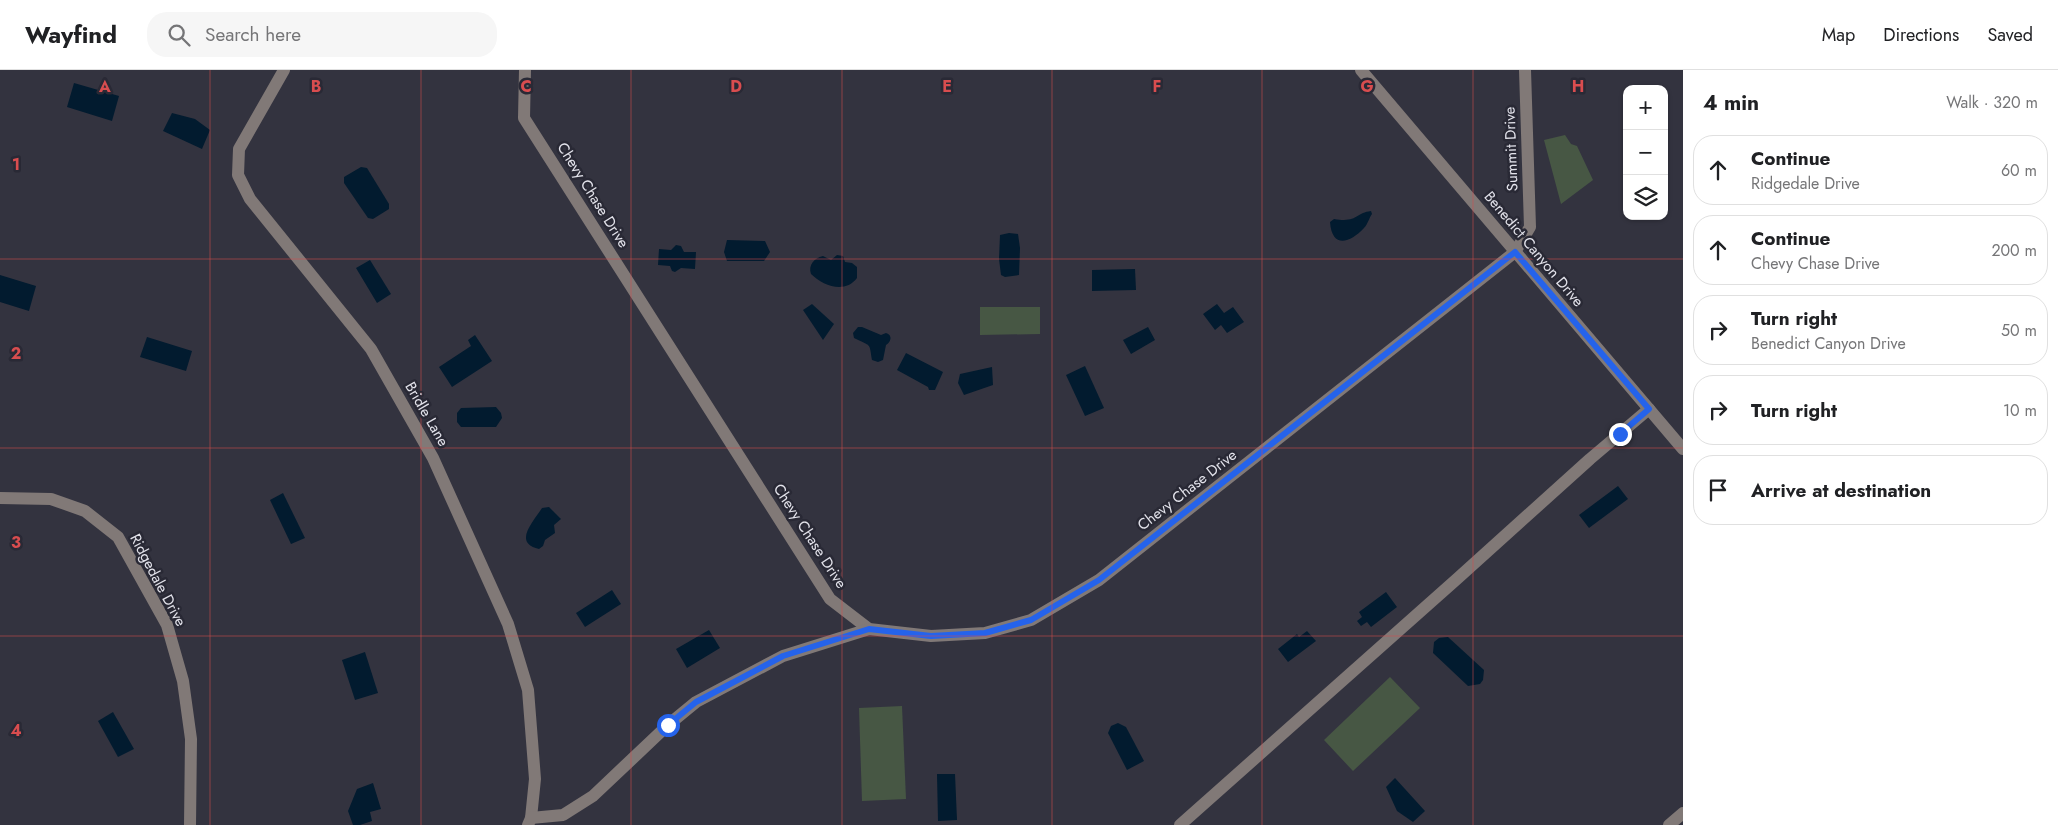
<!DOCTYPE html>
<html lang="en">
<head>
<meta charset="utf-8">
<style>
	body { margin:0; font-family:Jost,sans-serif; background:#f6f6f6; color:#202124 }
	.controls { position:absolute; right:15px; top:15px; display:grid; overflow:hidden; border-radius:10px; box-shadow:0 1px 4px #0004 }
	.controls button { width:45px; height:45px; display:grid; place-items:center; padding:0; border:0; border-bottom:1px solid #e0e0e0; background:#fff; color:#202124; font:25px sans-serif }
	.stop { position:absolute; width:15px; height:15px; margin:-11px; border:4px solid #2563eb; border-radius:50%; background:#fff }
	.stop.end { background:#2563eb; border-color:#fff; box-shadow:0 1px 5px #0008 }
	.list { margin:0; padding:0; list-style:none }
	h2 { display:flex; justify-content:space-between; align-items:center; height:65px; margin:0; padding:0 20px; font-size:21px }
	h2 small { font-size:16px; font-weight:400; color:#757577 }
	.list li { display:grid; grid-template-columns:32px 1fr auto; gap:15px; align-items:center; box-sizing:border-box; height:70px; margin:0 10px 10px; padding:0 10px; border:1px solid #e0e0e0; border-radius:20px }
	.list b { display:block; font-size:19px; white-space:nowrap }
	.list p { margin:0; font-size:16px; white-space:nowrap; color:#757577 }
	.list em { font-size:16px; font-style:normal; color:#757577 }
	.icon { flex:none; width:28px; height:28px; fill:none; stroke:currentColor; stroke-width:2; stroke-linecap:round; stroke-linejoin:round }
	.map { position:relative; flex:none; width:1683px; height:755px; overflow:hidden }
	header { display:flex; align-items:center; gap:30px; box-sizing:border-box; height:70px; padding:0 25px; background:#fff; border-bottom:1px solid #e0e0e0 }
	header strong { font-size:24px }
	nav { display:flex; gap:28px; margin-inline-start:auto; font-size:18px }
	.search { width:350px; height:45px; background:#f6f6f6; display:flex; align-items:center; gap:12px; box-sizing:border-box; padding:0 18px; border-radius:20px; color:#757577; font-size:19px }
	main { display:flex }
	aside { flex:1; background:#fff }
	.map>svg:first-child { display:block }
	.green { fill:#475744 }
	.water { fill:#021b2f }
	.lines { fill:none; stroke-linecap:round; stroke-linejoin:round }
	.minor { stroke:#817977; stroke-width:12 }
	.route { stroke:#2563eb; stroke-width:6 }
	.grid { fill:none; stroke:#d94d4f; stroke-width:1; stroke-opacity:0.55 }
	.labels { text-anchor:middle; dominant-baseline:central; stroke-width:5; stroke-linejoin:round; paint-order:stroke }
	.street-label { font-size:15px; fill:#e3e3eb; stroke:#292935 }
	.grid-label { font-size:16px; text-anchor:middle; font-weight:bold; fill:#d94d4f; stroke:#292935; stroke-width:5; stroke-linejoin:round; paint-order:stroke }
</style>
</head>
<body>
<header>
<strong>Wayfind</strong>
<div class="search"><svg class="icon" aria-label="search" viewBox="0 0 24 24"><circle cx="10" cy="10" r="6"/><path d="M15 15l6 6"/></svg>Search here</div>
<nav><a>Map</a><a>Directions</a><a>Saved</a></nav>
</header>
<main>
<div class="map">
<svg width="1683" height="755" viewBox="0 0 1683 755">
	<rect width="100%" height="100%" fill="#33333f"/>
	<g class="green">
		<polygon points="1565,65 1571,74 1577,76 1593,110 1561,134 1544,70"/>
		<polygon points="980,237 1040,237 1040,264 980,265"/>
		<polygon points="1390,607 1420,638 1353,701 1324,670"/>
		<polygon points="902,636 906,729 862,731 859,638"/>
	</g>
	<g class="water">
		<polygon points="74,13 119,26 112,51 67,37"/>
		<polygon points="172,43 195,49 210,60 202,79 163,61"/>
		<polygon points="361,97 367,98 389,134 389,139 373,149 368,148 344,113 344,107"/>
		<path d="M 1371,141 L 1372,144 C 1369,148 1368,154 1364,158 C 1350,173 1332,179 1330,152 L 1334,149 C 1358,153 1355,143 1371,141 Z"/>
		<polygon points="1009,163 1018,164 1020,178 1019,205 1005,207 1001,205 999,189 1000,165"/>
		<polygon points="727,170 765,171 770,182 764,191 727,191 724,182"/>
		<polygon points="676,175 681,176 684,182 696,182 695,199 681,198 675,202 672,201 670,196 658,195 659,179 671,180"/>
		<path d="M 837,185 L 843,186 L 845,192 L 852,193 L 857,197 L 857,208 C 845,224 823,216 811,204 C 808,195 814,188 823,186 L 831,190 Z"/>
		<polygon points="370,190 391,224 377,233 356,198"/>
		<polygon points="1135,199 1136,220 1092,221 1092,200"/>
		<polygon points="0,205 36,216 29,241 0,232"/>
		<polygon points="812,234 834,254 823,270 803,240"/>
		<polygon points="1217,234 1224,243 1233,237 1244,252 1227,263 1221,255 1215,260 1203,244"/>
		<path d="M 858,257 L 862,257 L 881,265 L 886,263 C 893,265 891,272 886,275 L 883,290 L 878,292 L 872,290 C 869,272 872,277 854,268 L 853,263 Z"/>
		<polygon points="1148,257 1155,270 1131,284 1123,270"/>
		<polygon points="475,265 492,291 452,317 439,297 471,276 468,270"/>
		<polygon points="147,267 192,281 186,301 140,287"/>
		<polygon points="906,283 943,302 935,320 929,320 928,317 897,300"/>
		<polygon points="1085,296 1104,338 1085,346 1066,305"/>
		<polygon points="992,297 993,315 964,325 958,313 960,304"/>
		<polygon points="496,337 501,343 502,348 496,357 461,357 457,352 457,343 461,338"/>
		<polygon points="1618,416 1628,429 1589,458 1579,445"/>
		<polygon points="283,423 305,468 291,474 270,430"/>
		<path d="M 549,437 L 561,449 L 554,455 L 555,463 L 545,470 L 543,476 L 539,479 C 512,473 534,451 542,438 Z"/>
		<polygon points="612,520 621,534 585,557 576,543"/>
		<polygon points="1386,522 1397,537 1371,557 1367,552 1361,556 1357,551 1362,547 1359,542"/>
		<polygon points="709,560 720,578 687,598 676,579"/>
		<polygon points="1307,561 1316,571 1288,592 1278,579 1297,564 1299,567"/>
		<polygon points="1448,567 1484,600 1483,610 1480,614 1468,616 1433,583 1434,572 1439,568"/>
		<polygon points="365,582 378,623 355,630 342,590"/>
		<polygon points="113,642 134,679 118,687 98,651"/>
		<polygon points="1118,653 1126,657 1144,691 1127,700 1108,663 1111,656"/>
		<polygon points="937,704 955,704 957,750 938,751"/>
		<polygon points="1395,708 1425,741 1413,752 1397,741 1386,717"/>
		<polygon points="373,713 381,739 370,742 372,751 360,755 353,755 348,741 357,719"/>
	</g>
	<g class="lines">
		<g class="minor">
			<polyline points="284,0 239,79 238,105 250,129 371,279 433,388 508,554 528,620 535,709 531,748 528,755"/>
			<polyline points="525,0 524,48 830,529 869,559 931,566 985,563 1031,550 1099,510 1515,182 1530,157 1525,0"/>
			<polyline points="1361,0 1683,379"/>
			<polyline points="0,428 51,429 85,441 118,467 167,555 183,611 191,669 190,755"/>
			<polyline points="531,748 563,745 593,726 668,655 696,632 783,586 869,559"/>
			<polyline points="1180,755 1458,508 1590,389 1649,339"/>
			<polyline points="1669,755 1683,743"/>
		</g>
	</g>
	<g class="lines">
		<polyline class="route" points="668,655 696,632 783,586 869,559 931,566 985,563 1031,550 1099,510 1515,182 1649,339 1620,364"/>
	</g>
	<path class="grid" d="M 210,0 L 210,755M 421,0 L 421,755M 631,0 L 631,755M 842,0 L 842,755M 1052,0 L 1052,755M 1262,0 L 1262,755M 1473,0 L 1473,755M 0,189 L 1683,189M 0,378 L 1683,378M 0,566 L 1683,566"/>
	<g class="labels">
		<g class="street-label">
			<text transform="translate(1511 79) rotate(-92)">Summit Drive</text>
			<text transform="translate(593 125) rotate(58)">Chevy Chase Drive</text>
			<text transform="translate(1534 179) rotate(50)">Benedict Canyon Drive</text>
			<text transform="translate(427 344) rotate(60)">Bridle Lane</text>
			<text transform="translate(1187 420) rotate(-38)">Chevy Chase Drive</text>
			<text transform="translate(810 466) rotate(57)">Chevy Chase Drive</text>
			<text transform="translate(158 510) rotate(62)">Ridgedale Drive</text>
		</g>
	</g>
	<g class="grid-label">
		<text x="105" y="22">A</text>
		<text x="316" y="22">B</text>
		<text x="526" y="22">C</text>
		<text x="736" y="22">D</text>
		<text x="947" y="22">E</text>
		<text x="1157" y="22">F</text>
		<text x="1367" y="22">G</text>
		<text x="1578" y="22">H</text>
		<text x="16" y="100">1</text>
		<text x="16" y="289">2</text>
		<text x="16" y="478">3</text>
		<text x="16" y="666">4</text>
	</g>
</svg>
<div class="controls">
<button>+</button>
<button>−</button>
<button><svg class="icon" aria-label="layers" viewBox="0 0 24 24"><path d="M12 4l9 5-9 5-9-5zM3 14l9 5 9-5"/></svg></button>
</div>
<div class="stop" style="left:668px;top:655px"></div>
<div class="stop end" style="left:1620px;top:364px"></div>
</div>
<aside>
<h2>4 min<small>Walk · 320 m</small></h2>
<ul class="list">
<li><svg class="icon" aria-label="ahead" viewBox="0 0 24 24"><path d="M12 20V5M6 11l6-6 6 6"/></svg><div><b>Continue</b><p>Ridgedale Drive</p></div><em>60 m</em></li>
<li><svg class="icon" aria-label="ahead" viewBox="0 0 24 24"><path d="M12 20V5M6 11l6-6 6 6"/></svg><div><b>Continue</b><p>Chevy Chase Drive</p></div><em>200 m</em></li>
<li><svg class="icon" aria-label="right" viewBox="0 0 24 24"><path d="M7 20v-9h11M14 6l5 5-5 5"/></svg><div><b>Turn right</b><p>Benedict Canyon Drive</p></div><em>50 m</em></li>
<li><svg class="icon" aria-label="right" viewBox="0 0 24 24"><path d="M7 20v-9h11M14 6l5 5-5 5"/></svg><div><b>Turn right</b></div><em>10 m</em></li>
<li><svg class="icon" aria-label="arrive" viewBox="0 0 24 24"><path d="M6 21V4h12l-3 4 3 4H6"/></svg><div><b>Arrive at destination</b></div></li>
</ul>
</aside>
</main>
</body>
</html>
